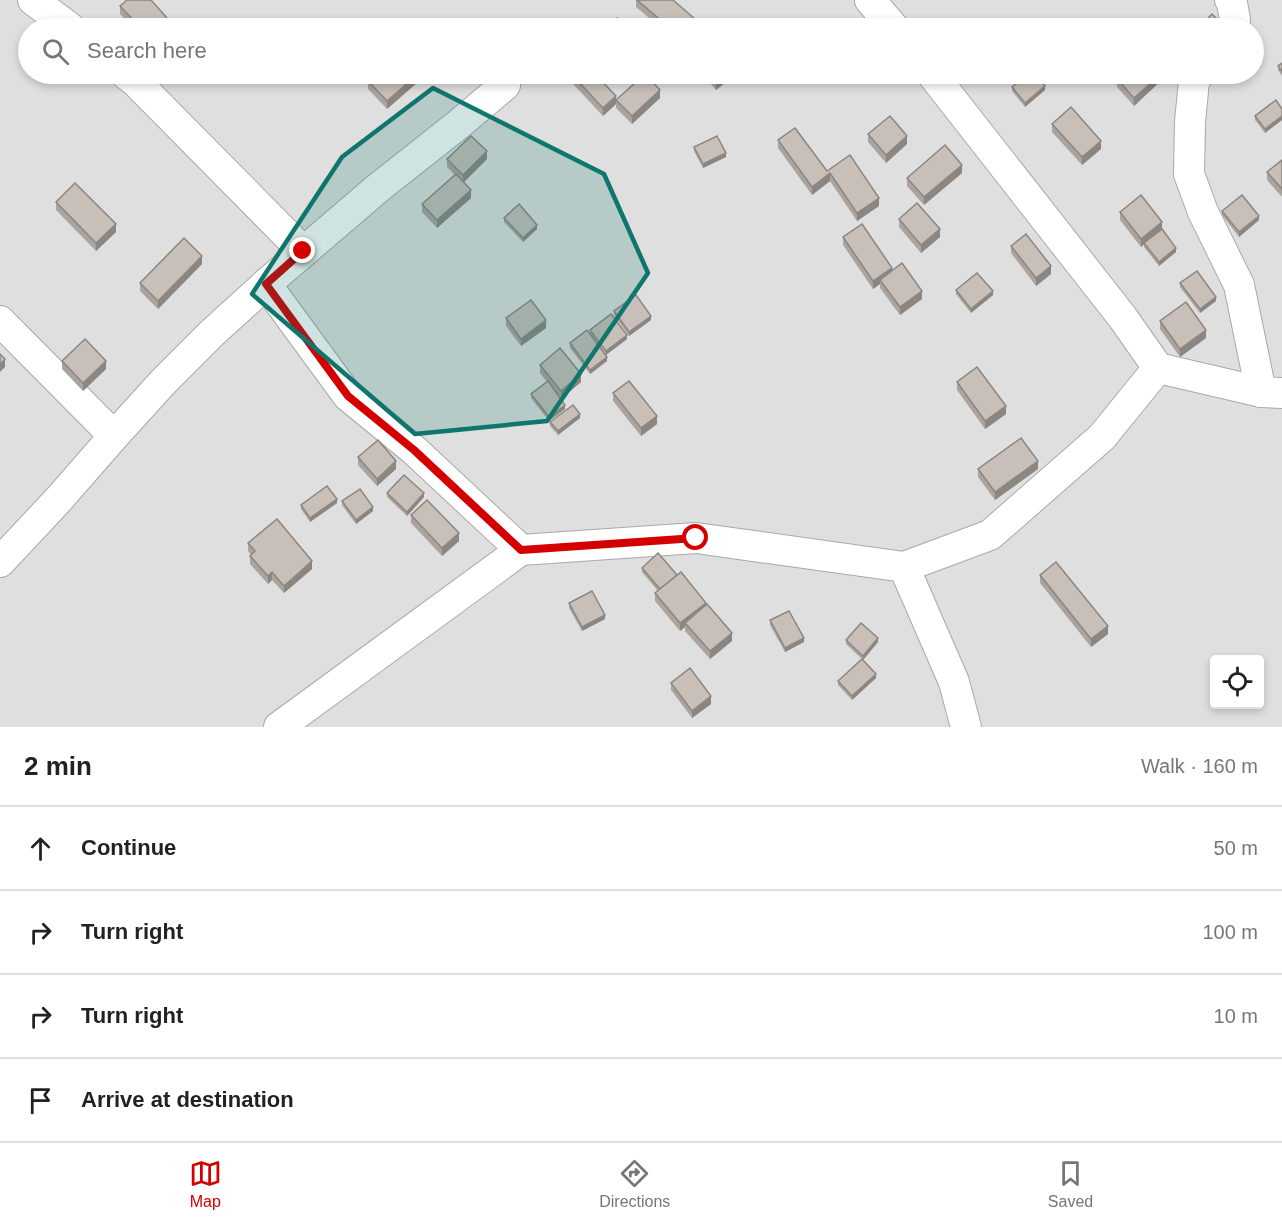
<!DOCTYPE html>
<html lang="en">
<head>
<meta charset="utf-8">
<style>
	body { margin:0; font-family:Helvetica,sans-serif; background:#f2f2f2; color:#222 }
	.controls { position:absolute; right:18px; bottom:18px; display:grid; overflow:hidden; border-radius:6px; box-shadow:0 3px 9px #0003 }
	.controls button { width:54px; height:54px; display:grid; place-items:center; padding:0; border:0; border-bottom:2px solid #e0e0e0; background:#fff; color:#222; font:30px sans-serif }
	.stop { position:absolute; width:18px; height:18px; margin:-14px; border:4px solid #d40000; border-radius:50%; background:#fff }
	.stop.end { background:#d40000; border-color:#fff; box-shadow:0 2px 6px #0008 }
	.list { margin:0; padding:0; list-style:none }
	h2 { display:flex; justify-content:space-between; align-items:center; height:78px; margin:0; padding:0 24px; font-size:26px }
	h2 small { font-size:20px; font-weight:400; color:#767676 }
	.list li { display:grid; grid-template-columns:39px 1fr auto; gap:18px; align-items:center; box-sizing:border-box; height:84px; padding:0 24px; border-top:2px solid #e0e0e0 }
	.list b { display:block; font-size:22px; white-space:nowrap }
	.list em { font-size:20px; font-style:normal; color:#767676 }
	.icon { flex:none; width:33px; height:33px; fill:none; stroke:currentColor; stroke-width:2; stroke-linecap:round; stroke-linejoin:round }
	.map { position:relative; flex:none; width:1282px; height:727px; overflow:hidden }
	.search { position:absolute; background:#fff; box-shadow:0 3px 9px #0003; left:18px; right:18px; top:18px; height:66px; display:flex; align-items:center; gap:15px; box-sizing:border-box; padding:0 21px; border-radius:33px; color:#767676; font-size:22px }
	.sheet { height:414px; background:#fff }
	nav { display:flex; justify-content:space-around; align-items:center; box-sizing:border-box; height:84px; border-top:2px solid #e0e0e0; background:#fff; font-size:16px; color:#767676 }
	nav a { display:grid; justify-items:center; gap:3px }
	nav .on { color:#d40000 }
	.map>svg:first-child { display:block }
	.residential { fill:#e0dfdf; fill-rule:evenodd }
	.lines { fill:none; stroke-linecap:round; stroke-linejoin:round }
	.minor-casing { stroke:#a9a9a9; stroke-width:32 }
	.minor { stroke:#fff; stroke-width:30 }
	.wall { fill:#aba49e }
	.shaded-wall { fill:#8b8681 }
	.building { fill:#c7bfb8; stroke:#8b8681; stroke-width:1.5 }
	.route { stroke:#d40000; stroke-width:8 }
	.marked { fill:#0f766e; fill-opacity:0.2; stroke:#0f766e; stroke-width:4.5; stroke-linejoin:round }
</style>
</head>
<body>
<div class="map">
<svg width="1282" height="727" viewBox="0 0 1282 727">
	<rect width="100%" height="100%" fill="#f2efe9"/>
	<path class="residential" d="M 0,0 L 1282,0 L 1282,727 L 0,727 ZM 28,28 L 1254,28 L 1254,74 L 28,74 ZM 1214,660 L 1260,660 L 1260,704 L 1214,704 Z"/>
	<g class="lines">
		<defs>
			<g id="minor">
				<polyline points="33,0 70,28"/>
				<polyline points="870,0 894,28"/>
				<polyline points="1230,0 1232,3 1235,20 1232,28"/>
				<polyline points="126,74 136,82 303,251"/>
				<polyline points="932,74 1123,318 1158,368 1261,392 1282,393"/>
				<polyline points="1199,74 1194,81 1190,122 1189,174 1203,212 1239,285 1261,392"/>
				<polyline points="266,284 348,396 414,450 521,550 696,538 904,567 990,535 1102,437 1158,368"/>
				<polyline points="0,321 114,436"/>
				<polyline points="0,562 59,499 114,436 164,381 212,333 266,284 378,188 459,124 505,85"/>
				<polyline points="904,567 954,682 966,727"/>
				<polyline points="279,727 521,550"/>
			</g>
		</defs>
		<use href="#minor" class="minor-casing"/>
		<use href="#minor" class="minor"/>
	</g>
	<g class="wall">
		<polygon points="636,0 695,27 694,28 661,28 636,7"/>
		<polygon points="120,6 167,26 165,28 133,28 120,14"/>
		<polygon points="1282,63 1282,76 1278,70 1278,66"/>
		<polygon points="427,74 387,109 368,89 368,81"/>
		<polygon points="638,74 647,74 646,75 660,98 632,124 616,108 616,100 641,76"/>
		<polygon points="702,74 736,74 716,90"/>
		<polygon points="1110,74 1121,74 1114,79"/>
		<polygon points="1165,74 1165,77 1134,106 1117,87 1117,79"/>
		<polygon points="574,77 616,104 603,116 574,85"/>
		<polygon points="1012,87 1045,90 1025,107 1012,91"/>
		<polygon points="1276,100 1265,133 1255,120 1255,116"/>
		<polygon points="1052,124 1101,149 1082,165 1052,132"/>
		<polygon points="868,134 907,144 886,163 868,142"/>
		<polygon points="778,140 827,171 879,206 857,221 830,181 812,195 778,148"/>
		<polygon points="694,147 726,157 703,168 694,151"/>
		<polygon points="447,159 487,159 464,182 471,198 437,228 422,212 422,204 455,175 447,167"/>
		<polygon points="1282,160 1282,197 1267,180 1267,172"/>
		<polygon points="962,173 924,205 907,186 907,178"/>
		<polygon points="56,202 116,232 96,251 56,210"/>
		<polygon points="1222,211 1259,220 1239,237 1222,215"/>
		<polygon points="1120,212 1162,230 1176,252 1159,266 1144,247 1144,244 1141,247 1120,220"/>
		<polygon points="504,218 537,229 523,242 504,222"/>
		<polygon points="899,219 940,237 921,253 899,227"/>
		<polygon points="843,237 892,271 922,299 900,315 880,288 880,284 873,289 843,245"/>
		<polygon points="1011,246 1051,274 1036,286 1011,253"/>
		<polygon points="202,264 158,309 140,291 140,283"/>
		<polygon points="1180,283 1216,301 1200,313 1180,287"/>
		<polygon points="956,290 993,295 971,313 956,294"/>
		<polygon points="614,311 651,320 629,336 614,315"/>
		<polygon points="506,318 546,328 521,346 506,326"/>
		<polygon points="1160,321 1206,338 1180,357 1160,329"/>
		<polygon points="590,330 627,339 606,355 590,334"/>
		<polygon points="570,343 607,361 590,374 570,348"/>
		<polygon points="62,361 106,369 83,391 62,369"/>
		<polygon points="540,365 581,382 561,399 556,392 565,409 549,421 531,398 531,394 547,382 540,373"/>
		<polygon points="957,382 1006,414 985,429 957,390"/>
		<polygon points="613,393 657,424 641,436 613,401"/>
		<polygon points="580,418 558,435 550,426 550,422"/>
		<polygon points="358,457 396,469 377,486 358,465"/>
		<polygon points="978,469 1038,469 995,500 978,477"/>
		<polygon points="387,493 424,497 407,516 387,497"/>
		<polygon points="342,501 373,511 356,524 342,505"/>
		<polygon points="337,503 310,522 301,509 301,505"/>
		<polygon points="411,515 459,541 442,556 411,523"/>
		<polygon points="248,543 312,569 284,593 272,580 268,584 250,564 250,556 251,555 248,551"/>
		<polygon points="642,568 677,576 706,606 732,641 710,659 685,631 685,627 680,631 655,601 655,593 658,591 642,572"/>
		<polygon points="1040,575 1108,634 1091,647 1040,583"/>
		<polygon points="569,603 605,619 582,631 569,608"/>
		<polygon points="770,620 804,642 785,652 770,625"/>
		<polygon points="846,640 878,642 863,660 846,644"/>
		<polygon points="876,678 852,700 838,685 838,681"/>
		<polygon points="671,683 711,704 692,718 671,690"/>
	</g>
	<g class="shaded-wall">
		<polygon points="167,18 167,26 165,28 156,28"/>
		<polygon points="695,19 695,27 694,28 687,28"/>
		<polygon points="418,74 427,74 387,109 387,101"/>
		<polygon points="726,74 736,74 716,90 716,82"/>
		<polygon points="1114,74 1121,74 1114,79"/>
		<polygon points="1161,74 1165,74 1165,77 1134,106 1134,98"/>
		<polygon points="1045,86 1045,90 1025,107 1025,103"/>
		<polygon points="660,90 660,98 632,124 632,116"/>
		<polygon points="616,96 616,104 603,116 603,108"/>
		<polygon points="1282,116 1282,120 1265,133 1265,129"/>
		<polygon points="907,136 907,144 886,163 886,155"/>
		<polygon points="1101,141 1101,149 1082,165 1082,157"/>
		<polygon points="487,151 487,159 463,183 463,175"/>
		<polygon points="726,153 726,157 703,168 703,164"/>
		<polygon points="962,165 962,173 924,205 924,197"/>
		<polygon points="830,173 830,181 812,195 812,187"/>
		<polygon points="471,190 471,198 437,228 437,220"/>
		<polygon points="879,198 879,206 857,221 857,213"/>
		<polygon points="1259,216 1259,220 1239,237 1239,232"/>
		<polygon points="1162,222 1162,230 1141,247 1141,239"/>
		<polygon points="116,224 116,232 96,251 96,243"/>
		<polygon points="537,225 537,229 523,242 523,238"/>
		<polygon points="940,229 940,237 921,253 921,245"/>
		<polygon points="1176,248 1176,252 1159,266 1159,262"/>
		<polygon points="202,256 202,264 158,309 158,301"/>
		<polygon points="1051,266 1051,274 1036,286 1036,278"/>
		<polygon points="892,268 892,276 880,280 880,284 873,289 873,281"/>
		<polygon points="922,291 922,299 900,315 900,307"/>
		<polygon points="993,291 993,295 971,313 971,309"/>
		<polygon points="1216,297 1216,301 1200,313 1200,309"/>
		<polygon points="651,316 651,320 629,336 629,332"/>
		<polygon points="546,320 546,328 521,346 521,339"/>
		<polygon points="1206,330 1206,338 1180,357 1180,349"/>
		<polygon points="627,335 627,339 606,355 606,351"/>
		<polygon points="607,357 607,361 590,374 590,370"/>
		<polygon points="5,359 5,367 0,372 0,365"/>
		<polygon points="106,361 106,369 83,391 83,383"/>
		<polygon points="581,374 581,382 561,399 561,391"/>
		<polygon points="565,405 565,409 549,421 549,417"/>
		<polygon points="1006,406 1006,414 985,429 985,421"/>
		<polygon points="580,414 580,418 558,435 558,431"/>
		<polygon points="657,416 657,424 641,436 641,428"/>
		<polygon points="396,461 396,469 377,486 377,479"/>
		<polygon points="1038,461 1038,469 995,500 995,492"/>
		<polygon points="424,493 424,497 407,516 407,512"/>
		<polygon points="337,499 337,503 310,522 310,518"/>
		<polygon points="373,507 373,511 356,524 356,520"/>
		<polygon points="459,533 459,541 442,556 442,548"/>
		<polygon points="312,561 312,569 284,593 284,586"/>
		<polygon points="272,572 272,580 268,584 268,576"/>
		<polygon points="706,603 706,611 685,623 685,627 680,631 680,623"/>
		<polygon points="605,615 605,619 582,631 582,627"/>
		<polygon points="1108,626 1108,634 1091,647 1091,639"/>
		<polygon points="732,633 732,641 710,659 710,651"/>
		<polygon points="804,638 804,642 785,652 785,648"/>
		<polygon points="878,638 878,642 863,660 863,656"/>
		<polygon points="876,674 876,678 852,700 852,696"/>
		<polygon points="711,696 711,704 692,718 692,711"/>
	</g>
	<g class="building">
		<polygon points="127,0 151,0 167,18 156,28 141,28 120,6"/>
		<polygon points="637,0 673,0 695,19 687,28 670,28"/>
		<polygon points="1212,14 1223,25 1219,28 1203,28 1201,26"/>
		<polygon points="617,18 625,26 623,28 607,28"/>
		<polygon points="701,24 705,28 696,28"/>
		<polygon points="645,25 649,28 642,28"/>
		<polygon points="1282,63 1282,72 1278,66"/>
		<polygon points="377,74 418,74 387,101 368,81"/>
		<polygon points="577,74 595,74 616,96 603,108 574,77"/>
		<polygon points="645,74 660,90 632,116 616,100"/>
		<polygon points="709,74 726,74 716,82"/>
		<polygon points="1029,74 1035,74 1045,86 1025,103 1012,87"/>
		<polygon points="1123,74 1161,74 1134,98 1117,79"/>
		<polygon points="1276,100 1282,109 1282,116 1265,129 1255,116"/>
		<polygon points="1071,107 1101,141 1082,157 1052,124"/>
		<polygon points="890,116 907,136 886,155 868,134"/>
		<polygon points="795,128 827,171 850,155 879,198 857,213 830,173 812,187 778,140"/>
		<polygon points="471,136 487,151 463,175 447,159"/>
		<polygon points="717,136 726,153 703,164 694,147"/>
		<polygon points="945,145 962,165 924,197 907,178"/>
		<polygon points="1282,160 1282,189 1267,172"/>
		<polygon points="456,174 471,190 437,220 422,204"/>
		<polygon points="75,183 116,224 96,243 56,202"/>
		<polygon points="1141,195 1162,222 1141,239 1120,212"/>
		<polygon points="1242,195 1259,216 1239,232 1222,211"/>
		<polygon points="917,203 940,229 921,245 899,219"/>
		<polygon points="519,204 537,225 523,238 504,218"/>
		<polygon points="862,224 892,268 873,281 843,237"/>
		<polygon points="1162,229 1176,248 1159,262 1144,243"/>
		<polygon points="1026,234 1051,266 1036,278 1011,246"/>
		<polygon points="184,238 202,256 158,301 140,283"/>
		<polygon points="902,263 922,291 900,307 880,280"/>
		<polygon points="1197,271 1216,297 1200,309 1180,283"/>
		<polygon points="977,273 993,291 971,309 956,290"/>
		<polygon points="636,295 651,316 629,332 614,311"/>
		<polygon points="531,300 546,320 521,339 506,318"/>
		<polygon points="1186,302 1206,330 1180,349 1160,321"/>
		<polygon points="611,314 627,335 606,351 590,330"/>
		<polygon points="587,330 607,357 590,370 570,343"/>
		<polygon points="85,339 106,361 83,383 62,361"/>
		<polygon points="560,348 581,374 561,391 540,365"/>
		<polygon points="0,354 5,359 0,365"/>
		<polygon points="977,367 1006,406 985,421 957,382"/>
		<polygon points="548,381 565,405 549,417 531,394"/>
		<polygon points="629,381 657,416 641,428 613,393"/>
		<polygon points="573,405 580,414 558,431 550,422"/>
		<polygon points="1021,438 1038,461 995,492 978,469"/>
		<polygon points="378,440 396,461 377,479 358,457"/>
		<polygon points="404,475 424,493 407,512 387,493"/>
		<polygon points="327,486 337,499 310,518 301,505"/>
		<polygon points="360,489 373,507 356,520 342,501"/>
		<polygon points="427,500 459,533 442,548 411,515"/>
		<polygon points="277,519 312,561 284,586 272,572 268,576 250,556 255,551 248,543"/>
		<polygon points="658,553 677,575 660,589 642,568"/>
		<polygon points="1056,562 1108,626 1091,639 1040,575"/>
		<polygon points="681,572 706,603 680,623 655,593"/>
		<polygon points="592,591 605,615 582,627 569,603"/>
		<polygon points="707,604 732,633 710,651 685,623"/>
		<polygon points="789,611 804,638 785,648 770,620"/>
		<polygon points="861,623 878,638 863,656 846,640"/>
		<polygon points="862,659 876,674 852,696 838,681"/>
		<polygon points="690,668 711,696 692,711 671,683"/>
	</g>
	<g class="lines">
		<polyline class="route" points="303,251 266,284 348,396 414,450 521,550 696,538"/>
	</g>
	<path class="marked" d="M 433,88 L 604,174 L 648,273 L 547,421 L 415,434 L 252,294 L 342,157 Z"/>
</svg>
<div class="controls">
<button><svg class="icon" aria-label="locate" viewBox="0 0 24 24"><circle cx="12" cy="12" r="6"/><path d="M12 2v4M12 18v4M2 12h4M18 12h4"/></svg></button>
</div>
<div class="stop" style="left:696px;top:538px"></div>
<div class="stop end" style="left:303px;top:251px"></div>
<div class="search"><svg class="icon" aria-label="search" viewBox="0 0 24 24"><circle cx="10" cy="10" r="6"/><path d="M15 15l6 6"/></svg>Search here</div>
</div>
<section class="sheet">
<h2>2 min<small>Walk · 160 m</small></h2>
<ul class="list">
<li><svg class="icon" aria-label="ahead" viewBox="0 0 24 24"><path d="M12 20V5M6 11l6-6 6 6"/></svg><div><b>Continue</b></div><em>50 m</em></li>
<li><svg class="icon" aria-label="right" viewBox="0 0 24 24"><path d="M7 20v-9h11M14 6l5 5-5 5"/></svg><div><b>Turn right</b></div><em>100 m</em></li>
<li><svg class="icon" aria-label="right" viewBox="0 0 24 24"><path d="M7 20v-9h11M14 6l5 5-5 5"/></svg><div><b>Turn right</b></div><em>10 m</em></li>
<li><svg class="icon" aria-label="arrive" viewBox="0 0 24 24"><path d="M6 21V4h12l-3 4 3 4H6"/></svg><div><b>Arrive at destination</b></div></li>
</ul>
</section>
<nav>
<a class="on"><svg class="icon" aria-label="map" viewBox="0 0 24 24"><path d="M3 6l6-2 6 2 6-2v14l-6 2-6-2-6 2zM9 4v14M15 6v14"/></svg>Map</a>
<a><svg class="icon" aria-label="directions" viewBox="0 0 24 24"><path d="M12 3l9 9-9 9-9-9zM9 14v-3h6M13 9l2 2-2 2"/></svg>Directions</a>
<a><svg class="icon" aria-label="saved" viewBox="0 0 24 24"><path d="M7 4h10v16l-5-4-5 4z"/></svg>Saved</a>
</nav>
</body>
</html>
